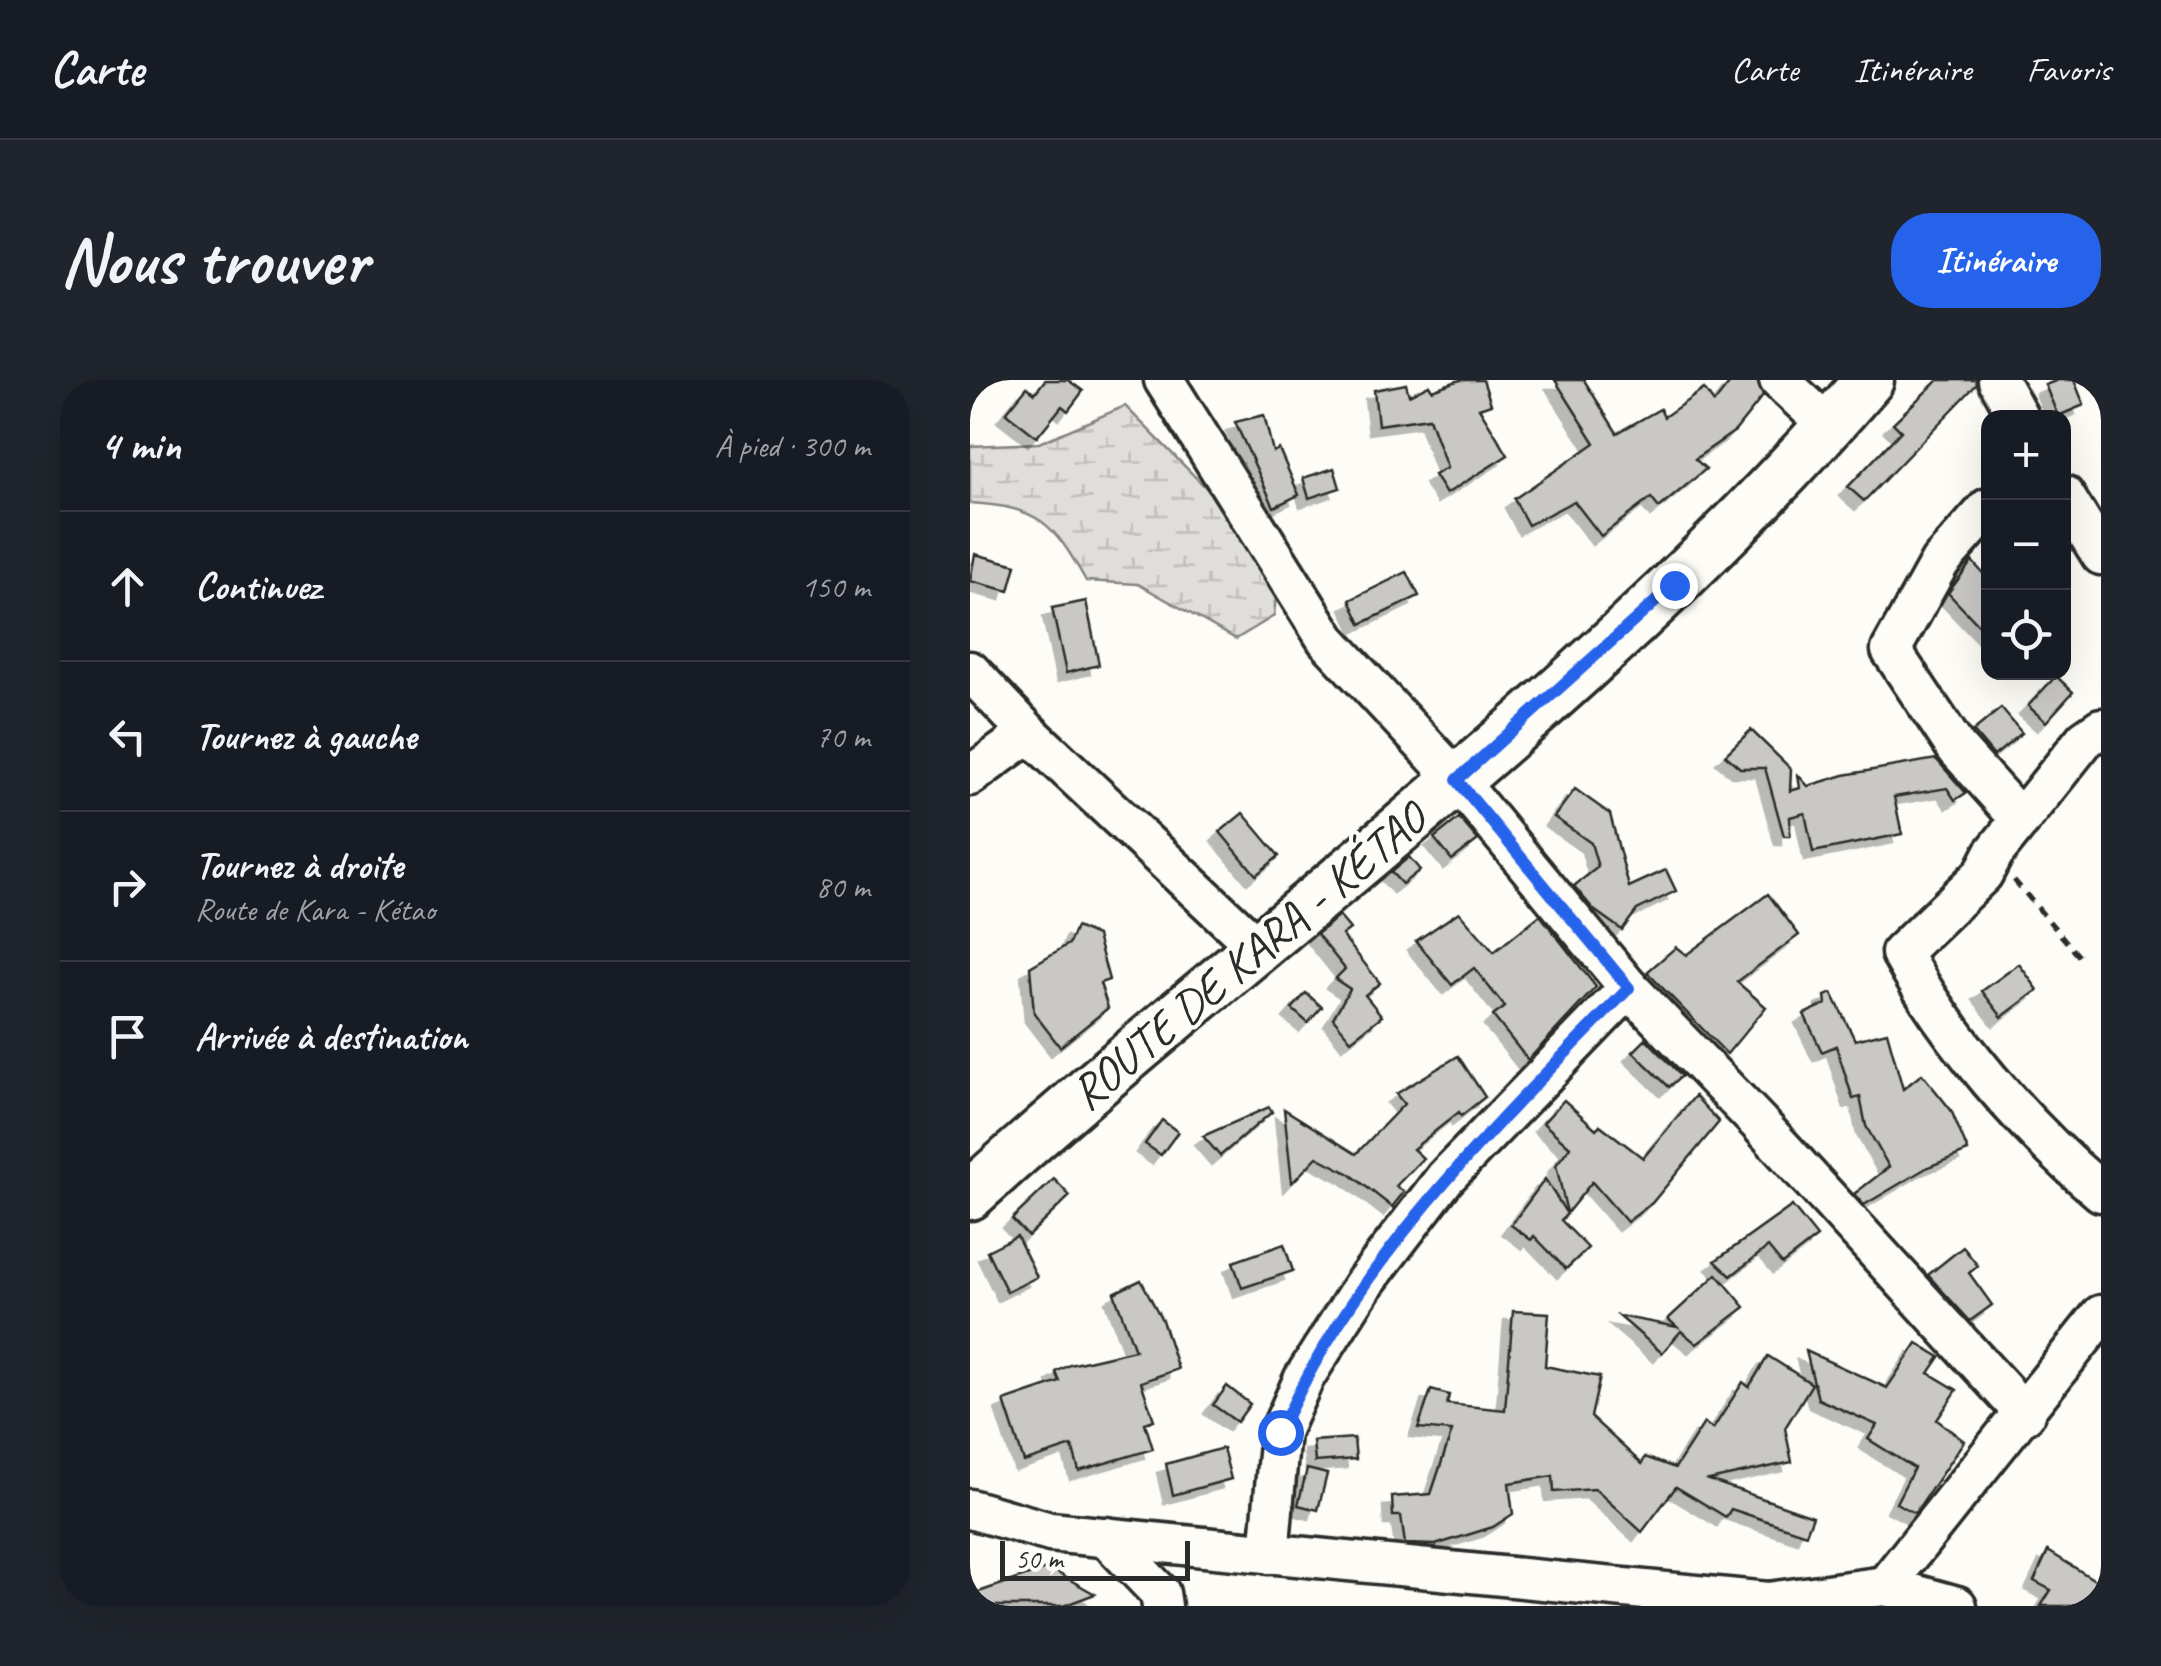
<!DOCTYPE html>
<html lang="fr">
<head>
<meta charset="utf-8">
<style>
	body { margin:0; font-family:Caveat,sans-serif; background:#20242c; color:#f1f3f6 }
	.controls { position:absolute; right:30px; top:30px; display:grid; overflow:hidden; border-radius:20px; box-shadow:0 10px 40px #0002 }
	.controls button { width:90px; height:90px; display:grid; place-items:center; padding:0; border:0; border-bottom:2px solid #363941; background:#171b24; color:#f1f3f6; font:50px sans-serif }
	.scale { position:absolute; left:30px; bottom:25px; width:190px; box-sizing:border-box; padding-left:10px; border:5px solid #2b2b2b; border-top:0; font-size:28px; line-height:35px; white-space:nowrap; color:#2b2b2b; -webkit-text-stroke:8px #fdfcf7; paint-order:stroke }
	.stop { position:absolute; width:30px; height:30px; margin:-22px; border:8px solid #2563eb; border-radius:50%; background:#fff }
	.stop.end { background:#2563eb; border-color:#fff; box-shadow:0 2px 10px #0008 }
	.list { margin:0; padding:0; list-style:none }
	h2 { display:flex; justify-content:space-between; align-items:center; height:130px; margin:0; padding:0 40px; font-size:42px }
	h2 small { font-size:32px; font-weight:400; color:#9ea1a6 }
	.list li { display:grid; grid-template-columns:65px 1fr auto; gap:30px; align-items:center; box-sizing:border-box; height:150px; padding:0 40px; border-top:2px solid #363941 }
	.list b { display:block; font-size:38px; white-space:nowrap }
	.list p { margin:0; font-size:32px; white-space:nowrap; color:#9ea1a6 }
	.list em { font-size:32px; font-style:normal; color:#9ea1a6 }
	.icon { flex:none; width:55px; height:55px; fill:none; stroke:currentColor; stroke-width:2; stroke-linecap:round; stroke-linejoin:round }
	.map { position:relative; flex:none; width:1131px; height:1226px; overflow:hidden; border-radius:40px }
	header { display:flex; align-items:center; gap:60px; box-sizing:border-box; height:140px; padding:0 50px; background:#171b24; border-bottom:2px solid #363941 }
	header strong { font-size:48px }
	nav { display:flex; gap:55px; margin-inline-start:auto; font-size:35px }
	.intro { display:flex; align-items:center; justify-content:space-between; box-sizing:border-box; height:240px; padding:0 60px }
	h1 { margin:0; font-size:70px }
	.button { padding:25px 45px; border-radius:40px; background:#2563eb; color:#fff; font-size:35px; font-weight:700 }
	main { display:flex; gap:60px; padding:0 60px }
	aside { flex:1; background:#171b24; border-radius:40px; box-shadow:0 10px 40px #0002 }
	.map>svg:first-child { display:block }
	.wetland { fill:url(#wetland-marsh); stroke:#858482; stroke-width:2.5 }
	.building { fill:#c9c8c4; stroke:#2b2b2b; stroke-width:2.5; filter:url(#shadow) }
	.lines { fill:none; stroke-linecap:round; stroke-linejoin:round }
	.minor-casing { stroke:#2b2b2b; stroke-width:45 }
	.major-casing { stroke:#2b2b2b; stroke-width:55 }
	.path { stroke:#2b2b2b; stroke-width:5; stroke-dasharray:10 8; stroke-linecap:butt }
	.minor { stroke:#fdfcf7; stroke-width:38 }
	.major { stroke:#fdfcf7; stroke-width:48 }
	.route { stroke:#2563eb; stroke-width:12 }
	.labels { text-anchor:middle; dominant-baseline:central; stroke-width:8; stroke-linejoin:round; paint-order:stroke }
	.street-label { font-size:48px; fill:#2b2b2b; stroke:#fdfcf7 }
</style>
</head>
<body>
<header>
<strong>Carte</strong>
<nav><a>Carte</a><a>Itinéraire</a><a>Favoris</a></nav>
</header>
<div class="intro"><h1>Nous trouver</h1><a class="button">Itinéraire</a></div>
<main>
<aside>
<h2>4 min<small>À pied · 300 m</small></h2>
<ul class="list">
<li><svg class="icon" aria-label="ahead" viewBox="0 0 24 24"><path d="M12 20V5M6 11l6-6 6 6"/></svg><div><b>Continuez</b></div><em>150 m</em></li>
<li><svg class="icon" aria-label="left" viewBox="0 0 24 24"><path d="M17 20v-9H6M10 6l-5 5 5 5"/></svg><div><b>Tournez à gauche</b></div><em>70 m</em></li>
<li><svg class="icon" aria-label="right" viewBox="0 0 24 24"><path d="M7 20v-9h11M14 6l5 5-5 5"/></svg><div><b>Tournez à droite</b><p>Route de Kara - Kétao</p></div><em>80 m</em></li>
<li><svg class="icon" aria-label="arrive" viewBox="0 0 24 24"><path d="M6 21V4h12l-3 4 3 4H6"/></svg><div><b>Arrivée à destination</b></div></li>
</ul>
</aside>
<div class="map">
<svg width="1131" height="1226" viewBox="0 0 1131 1226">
	<defs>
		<pattern id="wetland-marsh" width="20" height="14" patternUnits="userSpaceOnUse" patternTransform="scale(2.5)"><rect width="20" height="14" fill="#dfdeda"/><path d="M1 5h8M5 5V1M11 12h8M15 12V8" fill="none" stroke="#c0bfbb"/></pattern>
		<filter id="shadow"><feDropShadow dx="-9" dy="9" stdDeviation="0" flood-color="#0004"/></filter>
	</defs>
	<rect width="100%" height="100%" fill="#fdfcf7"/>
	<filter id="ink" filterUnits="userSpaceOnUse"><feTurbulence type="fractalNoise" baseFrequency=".01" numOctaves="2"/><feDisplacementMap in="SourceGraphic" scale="20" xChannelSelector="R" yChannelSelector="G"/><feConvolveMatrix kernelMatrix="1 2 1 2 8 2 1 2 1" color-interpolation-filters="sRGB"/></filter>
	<g filter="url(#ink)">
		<path class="wetland" d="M 155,26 L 280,152 L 308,197 L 304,236 L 266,259 L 168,204 L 116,201 C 84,143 69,127 0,123 L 0,66 L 69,63 Z"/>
		<g class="building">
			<polygon points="75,0 98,0 113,11 98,31 92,26 67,57 36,33 57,7 65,13"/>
			<polygon points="490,0 513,0 521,24 509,28 538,75 476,114 464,95 477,88 459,38 408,45 404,10 436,4 439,15 459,5 462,10"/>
			<polygon points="585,0 614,0 647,53 690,29 694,37 734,9 744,23 762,0 787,0 793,16 765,51 725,79 736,89 689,128 681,118 631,156 604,121 558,145 544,119 625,63"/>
			<polygon points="968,0 1006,0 1007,4 894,121 878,107 931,51 923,43"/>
			<polygon points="1088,0 1104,0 1114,25 1088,36 1075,5"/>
			<polygon points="294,35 303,72 309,69 329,115 304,127 265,42"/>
			<polygon points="364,88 370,108 339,118 333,98"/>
			<polygon points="5,174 46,185 39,211 0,201"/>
			<polygon points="1002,181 1018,199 1018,255 978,213"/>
			<polygon points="437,192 449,216 391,244 380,220"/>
			<polygon points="116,221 129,285 96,293 82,228"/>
			<polygon points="1086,296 1103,312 1076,342 1058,326"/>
			<polygon points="1031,328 1052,353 1024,376 1003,351"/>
			<polygon points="781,350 821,389 820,411 830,408 828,395 838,406 874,395 966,379 996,413 985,420 977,408 924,417 932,454 843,472 835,433 820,437 820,456 814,456 795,388 770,388 755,375"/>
			<polygon points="605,409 640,434 659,507 696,490 706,511 667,530 652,550 624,530 604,506 628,487 621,463 584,437"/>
			<polygon points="273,433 309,476 286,495 250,452"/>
			<polygon points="489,438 508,460 482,480 464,458"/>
			<polygon points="439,477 450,490 432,504 421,492"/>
			<polygon points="798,514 829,555 767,602 796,627 757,674 677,592 706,567 716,575"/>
			<polygon points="489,532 524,572 570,535 626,607 558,680 523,636 535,627 504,588 482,605 446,561"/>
			<polygon points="369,536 380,549 372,555 410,603 395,615 412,636 381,660 363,638 380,609 365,599 375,589 347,554"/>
			<polygon points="106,547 127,556 139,600 130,603 138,628 90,667 64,633 60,587 99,564"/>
			<polygon points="1049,584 1068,610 1032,637 1012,611"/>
			<polygon points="336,613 352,627 338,643 322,629"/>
			<polygon points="862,613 885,660 917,652 933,709 952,694 981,730 998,771 958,787 894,825 884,814 919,787 896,746 890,717 883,719 866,666 852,672 834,634 856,624 855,616"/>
			<polygon points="676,659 712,696 699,707 663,672"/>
			<polygon points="488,676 515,717 491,736 489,732 443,769 453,778 426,806 434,812 422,827 380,794 347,777 322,803 314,729 386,774 434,724 426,714"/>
			<polygon points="725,716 749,742 682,823 657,842 622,802 597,833 586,785 600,767 573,743 594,720 626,749 630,745 673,778"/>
			<polygon points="299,727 302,732 250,776 233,756"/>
			<polygon points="192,740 208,752 191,775 175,764"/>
			<polygon points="84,799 100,816 58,856 42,839"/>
			<polygon points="575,799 597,834 591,840 618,868 596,889 564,856 561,860 541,845"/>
			<polygon points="822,826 847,857 812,884 798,867 761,896 745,881"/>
			<polygon points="47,856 67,897 37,912 17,871"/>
			<polygon points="314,864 323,891 272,908 263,882"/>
			<polygon points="993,867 1008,886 999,893 1022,925 1000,941 958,895"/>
			<polygon points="747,894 775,927 727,964 711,951 692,973 649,936 707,947 698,939"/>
			<polygon points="171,900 192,940 208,989 171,1002 184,1040 175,1043 183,1069 109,1091 102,1066 54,1082 34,1021 90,1002 86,992 100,985 165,970 144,913"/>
			<polygon points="543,931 579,933 575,986 630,997 621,1037 672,1084 675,1077 705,1088 734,1043 743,1049 773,1002 779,1007 798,976 842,1004 815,1048 822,1082 739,1100 843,1136 836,1154 761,1129 756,1137 706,1107 672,1152 625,1109 584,1112 583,1096 539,1103 543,1134 523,1147 465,1165 435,1164 431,1136 423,1136 422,1117 461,1114 482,1051 448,1048 461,1010 479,1015 477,1024 535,1030"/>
			<polygon points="947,963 970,977 959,993 987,1010 967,1040 994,1061 945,1133 926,1123 944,1088 898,1059 907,1045 848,1019 836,971 917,1008"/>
			<polygon points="257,1006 280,1024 267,1042 243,1025"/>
			<polygon points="384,1058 386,1079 345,1082 343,1061"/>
			<polygon points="253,1068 261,1099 203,1115 196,1084"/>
			<polygon points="337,1089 357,1094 348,1130 328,1125"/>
			<polygon points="1078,1171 1131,1204 1131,1226 1071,1226 1081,1210 1064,1201"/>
			<polygon points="79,1188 125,1214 93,1226 0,1226 0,1215"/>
		</g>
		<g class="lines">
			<defs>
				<g id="minor">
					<polyline points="194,0 357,260 487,400 659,608 789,743 1055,1034"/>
					<polyline points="809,0 859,46"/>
					<polyline points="1028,0 1049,38"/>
					<polyline points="1094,115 1131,175"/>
					<polyline points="1018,128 970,182 921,270 987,369 1051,440"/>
					<polyline points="0,291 59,353 286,566"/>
					<path d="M 1131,348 L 1115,359 L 1024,473 L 1013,494 L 931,573 C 980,661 1054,747 1131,812"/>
					<polyline points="0,396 59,353"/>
					<polyline points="0,1129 80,1152 798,1222 915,1206 987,1226"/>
					<polyline points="136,1157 190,1213 192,1226"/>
					<polyline points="299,1174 310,1052 334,998 393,905 475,798 659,608"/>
					<polyline points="915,1206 1131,935"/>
				</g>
				<path id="major" d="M 0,815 C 300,544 634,307 899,0"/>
			</defs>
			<use href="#minor" class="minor-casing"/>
			<use href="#major" class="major-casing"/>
			<polyline class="path" points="1044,500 1113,581"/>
			<use href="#minor" class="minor"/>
			<use href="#major" class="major"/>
		</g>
	</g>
	<g class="lines" filter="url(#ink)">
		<path class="route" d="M 310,1052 C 388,876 527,744 659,608 L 487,400 L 704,205"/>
	</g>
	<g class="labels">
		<g class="street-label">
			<text transform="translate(278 576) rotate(-40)">ROUTE DE KARA - KÉTAO</text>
		</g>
	</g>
</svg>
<div class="controls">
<button>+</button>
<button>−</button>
<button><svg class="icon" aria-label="locate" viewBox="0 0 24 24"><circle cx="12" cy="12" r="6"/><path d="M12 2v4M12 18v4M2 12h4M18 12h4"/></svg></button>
</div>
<div class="scale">50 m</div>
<div class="stop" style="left:310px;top:1052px"></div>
<div class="stop end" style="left:704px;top:205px"></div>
</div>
</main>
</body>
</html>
